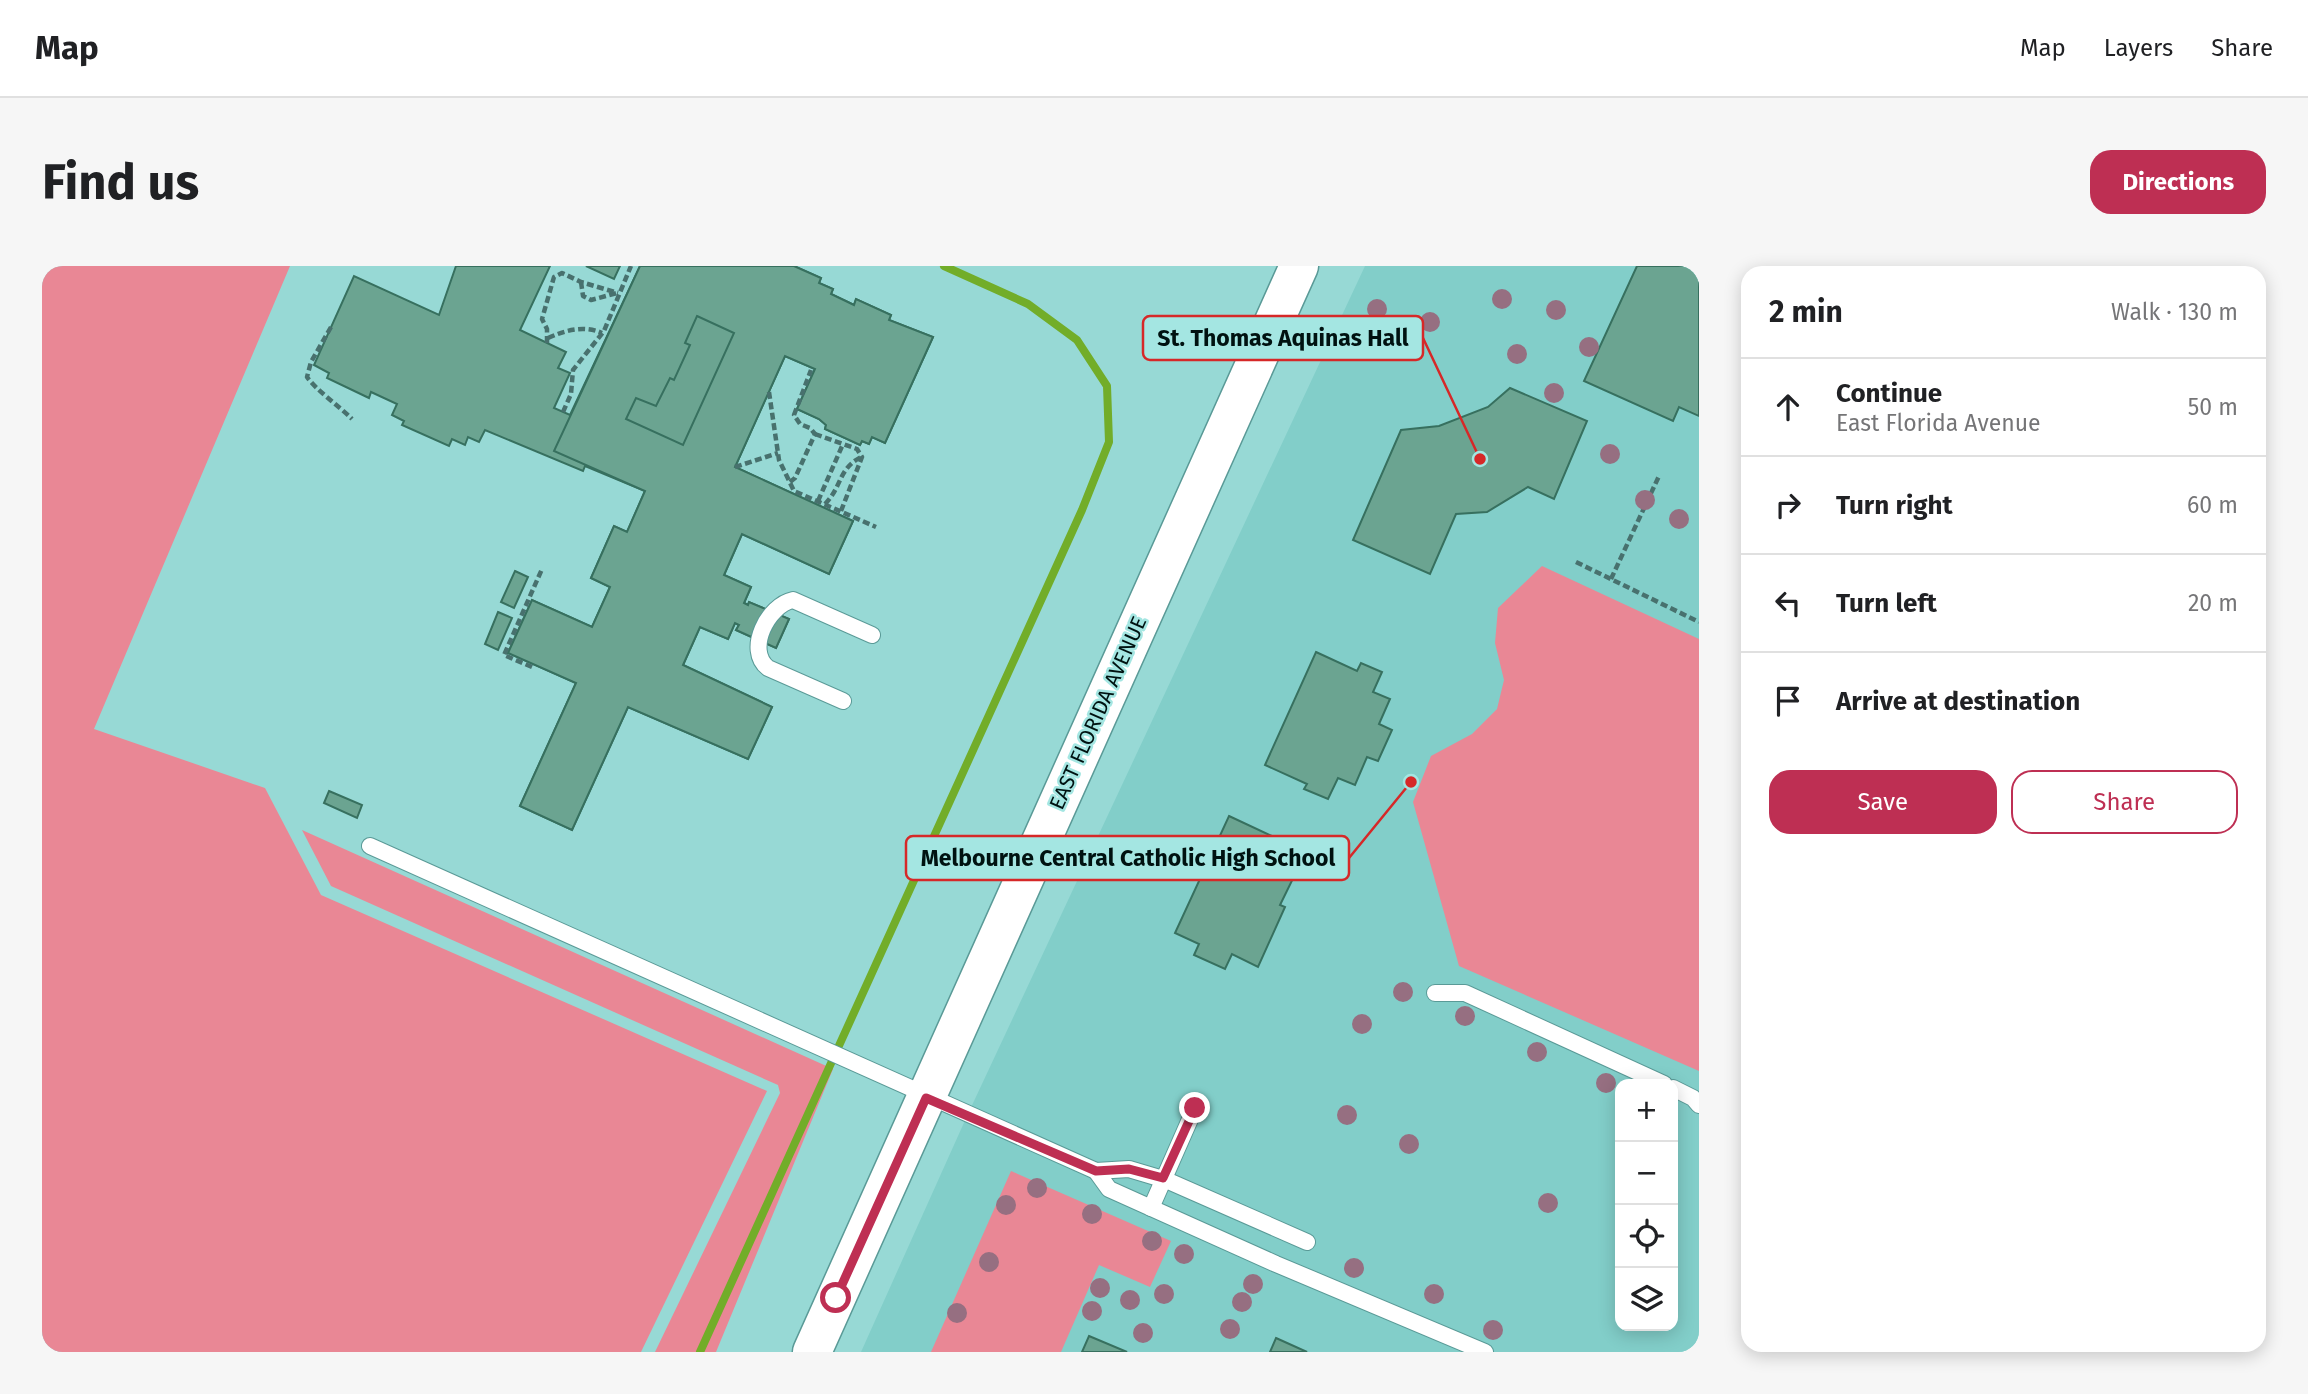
<!DOCTYPE html>
<html lang="en">
<head>
<meta charset="utf-8">
<style>
	body { margin:0; font-family:"Fira Sans",sans-serif; background:#f6f6f6; color:#202124 }
	.controls { position:absolute; right:21px; bottom:21px; display:grid; overflow:hidden; border-radius:14px; box-shadow:0 4px 18px #0003 }
	.controls button { width:63px; height:63px; display:grid; place-items:center; padding:0; border:0; border-bottom:2px solid #e0e0e0; background:#fff; color:#202124; font:35px sans-serif }
	.stop { position:absolute; width:21px; height:21px; margin:-16px; border:5px solid #be2f53; border-radius:50%; background:#fff }
	.stop.end { background:#be2f53; border-color:#fff; box-shadow:0 2px 7px #0008 }
	.list { margin:0; padding:0; list-style:none }
	h2 { display:flex; justify-content:space-between; align-items:center; height:91px; margin:0; padding:0 28px; font-size:30px }
	h2 small { font-size:23px; font-weight:400; color:#757577 }
	.list li { display:grid; grid-template-columns:46px 1fr auto; gap:21px; align-items:center; box-sizing:border-box; height:98px; padding:0 28px; border-top:2px solid #e0e0e0 }
	.list b { display:block; font-size:26px; white-space:nowrap }
	.list p { margin:0; font-size:23px; white-space:nowrap; color:#757577 }
	.list em { font-size:23px; font-style:normal; color:#757577 }
	.actions { display:flex; gap:14px; padding:21px 28px }
	.actions a { flex:1; padding:16px 0; border:2px solid #be2f53; border-radius:21px; text-align:center; font-size:24px; color:#be2f53 }
	.actions .main { background:#be2f53; color:#fff }
	.icon { flex:none; width:38px; height:38px; fill:none; stroke:currentColor; stroke-width:2; stroke-linecap:round; stroke-linejoin:round }
	.map { position:relative; flex:none; width:1657px; height:1086px; overflow:hidden; border-radius:21px }
	header { display:flex; align-items:center; gap:42px; box-sizing:border-box; height:98px; padding:0 35px; background:#fff; border-bottom:2px solid #e0e0e0 }
	header strong { font-size:33px }
	nav { display:flex; gap:38px; margin-inline-start:auto; font-size:24px }
	.intro { display:flex; align-items:center; justify-content:space-between; box-sizing:border-box; height:168px; padding:0 42px }
	h1 { margin:0; font-size:49px }
	.button { padding:18px 32px; border-radius:21px; background:#be2f53; color:#fff; font-size:24px; font-weight:700 }
	main { display:flex; gap:42px; padding:0 42px }
	aside { flex:1; background:#fff; border-radius:21px; box-shadow:0 4px 18px #0003 }
	.map>svg:first-child { display:block }
	.built { fill:#82cec9; fill-rule:evenodd }
	.green { fill:#e98795 }
	.lines { fill:none; stroke-linecap:round; stroke-linejoin:round }
	.stream { stroke:#72ad29; stroke-width:8 }
	.building { fill:#6ba491; stroke:#37705f; stroke-width:2; fill-rule:evenodd }
	.lane-casing { stroke:#5a9a97; stroke-width:18 }
	.secondary-casing { stroke:#5a9a97; stroke-width:41 }
	.path { stroke:#48716e; stroke-width:4.5; stroke-dasharray:7 3.5; stroke-linecap:butt }
	.lane { stroke:#fff; stroke-width:16 }
	.secondary { stroke:#fff; stroke-width:38 }
	.tree { fill:#966f81 }
	.route { stroke:#be2f53; stroke-width:9 }
	.labels { text-anchor:middle; dominant-baseline:central; stroke-width:5; stroke-linejoin:round; paint-order:stroke }
	.street-label { font-size:21px; fill:#001211; stroke:#a4e6e2 }
	.leader { fill:none; stroke:#d62828; stroke-width:2.5 }
	.callout-dot { fill:#d62828; stroke:#a4e6e2; stroke-width:2.5 }
	.callout { fill:#a4e6e2; stroke:#d62828; stroke-width:2.5 }
	.callout-label { font-size:23px; text-anchor:middle; font-weight:bold; fill:#001211 }
</style>
</head>
<body>
<header>
<strong>Map</strong>
<nav><a>Map</a><a>Layers</a><a>Share</a></nav>
</header>
<div class="intro"><h1>Find us</h1><a class="button">Directions</a></div>
<main>
<div class="map">
<svg width="1657" height="1086" viewBox="0 0 1657 1086">
	<rect width="100%" height="100%" fill="#97d9d5"/>
	<path class="built" d="M 1323,0 L 1657,0 L 1657,1086 L 819,1086 L 925,850 ZM 1578,818 L 1631,818 L 1631,1060 L 1578,1060 Z"/>
	<g class="green">
		<polygon points="0,0 248,0 52,463 223,522 279,629 725,825 599,1086 0,1086"/>
		<polygon points="1500,300 1657,373 1657,805 1417,700 1371,536 1389,490 1430,468 1455,443 1462,414 1453,377 1456,342"/>
		<polygon points="260,564 791,803 674,1086 613,1086 738,827 736,819 289,620"/>
		<polygon points="969,905 1129,975 1108,1021 1057,999 1019,1086 889,1086"/>
	</g>
	<g class="lines">
		<polyline class="stream" points="658,1086 1040,244 1067,176 1065,120 1035,74 986,38 902,0"/>
	</g>
	<g class="building">
		<polygon points="414,0 508,0 478,64 524,86 516,102 528,107 512,142 528,149 598,0 752,0 779,12 777,17 791,23 789,28 812,39 814,33 849,49 847,54 891,71 843,177 830,171 827,178 820,175 818,179 783,163 784,159 777,153 755,143 773,103 743,90 693,201 811,255 787,308 700,268 682,309 709,321 702,337 706,339 707,336 747,353 734,382 694,364 697,359 693,357 686,373 658,361 641,399 730,441 706,493 586,441 530,564 478,540 534,417 466,387 490,334 550,361 568,321 549,312 572,260 585,266 603,225 543,200 541,205 443,164 437,176 426,171 423,179 410,173 407,180 360,159 362,155 350,149 355,138 329,126 327,132 285,112 287,107 272,99 312,10 397,49"/>
		<polygon points="544,0 578,0 572,13"/>
		<path d="M 598,0 L 752,0 L 779,12 L 777,17 L 791,23 L 789,28 L 812,39 L 814,33 L 849,49 L 847,54 L 891,71 L 843,177 L 830,171 L 827,178 L 820,175 L 818,179 L 783,163 L 784,159 L 777,153 L 755,143 L 773,103 L 743,90 L 693,201 L 811,255 L 787,308 L 700,268 L 682,309 L 709,321 L 702,337 L 706,339 L 707,336 L 747,353 L 734,382 L 694,364 L 697,359 L 693,357 L 686,373 L 658,361 L 641,399 L 730,441 L 706,493 L 586,441 L 530,564 L 478,540 L 534,417 L 466,387 L 490,334 L 550,361 L 568,321 L 549,312 L 572,260 L 585,266 L 603,225 L 512,185 ZM 655,50 L 692,67 L 641,179 L 584,153 L 594,132 L 614,140 L 628,112 L 632,114 L 648,79 L 643,77 Z"/>
		<polygon points="1595,0 1657,0 1657,150 1637,141 1631,155 1542,115"/>
		<polygon points="1468,122 1545,155 1512,233 1486,221 1445,246 1414,248 1388,308 1311,274 1359,164 1397,160 1446,141"/>
		<polygon points="473,305 486,311 472,342 459,336"/>
		<polygon points="456,346 470,352 456,384 443,378"/>
		<polygon points="1274,386 1315,405 1319,397 1340,406 1331,426 1348,433 1337,458 1350,464 1336,495 1325,491 1313,519 1296,512 1286,533 1262,523 1265,518 1223,499"/>
		<polygon points="287,525 320,539 315,552 282,537"/>
		<polygon points="1187,550 1264,586 1238,639 1243,641 1216,701 1190,688 1183,703 1152,689 1157,678 1133,667"/>
		<polygon points="1047,1070 1085,1086 1040,1086"/>
		<polygon points="1234,1072 1265,1086 1228,1086"/>
	</g>
	<g class="lines">
		<defs>
			<g id="lane">
				<path d="M 801,435 L 726,402 C 703,384 726,339 751,334 L 830,369"/>
				<polyline points="328,580 1054,905 1087,903 1124,914 1265,976"/>
				<polyline points="1393,727 1423,727 1622,818"/>
				<polyline points="1631,822 1651,832 1657,839"/>
				<polyline points="1054,905 1067,923 1234,998 1443,1086"/>
				<polyline points="1109,942 1153,842"/>
			</g>
			<polyline id="secondary" points="770,1086 1257,0"/>
		</defs>
		<use href="#lane" class="lane-casing"/>
		<use href="#secondary" class="secondary-casing"/>
		<g class="path">
			<polyline points="539,16 541,30 549,34 575,27"/>
			<path d="M 289,61 L 269,96 L 265,111 C 274,124 297,140 310,153"/>
			<path d="M 506,72 C 524,64 542,59 560,67"/>
			<polyline points="505,77 505,63 500,53 512,11 520,7 539,16 576,27"/>
			<polyline points="727,126 737,194 752,225 834,261"/>
			<polyline points="521,146 529,128 531,104 562,65 589,0"/>
			<polyline points="773,168 815,183 820,191 799,245"/>
			<polyline points="693,201 736,187"/>
			<polyline points="748,216 753,212 773,168 768,162 758,158 752,149 769,104"/>
			<polyline points="776,235 801,178"/>
			<path d="M 783,238 C 800,221 796,203 819,191"/>
			<polyline points="1534,296 1657,356"/>
			<polyline points="1569,313 1617,210"/>
			<polyline points="490,401 462,389 500,303"/>
		</g>
		<use href="#lane" class="lane"/>
		<use href="#secondary" class="secondary"/>
	</g>
	<g class="tree">
		<circle cx="1460" cy="33" r="10"/>
		<circle cx="1335" cy="43" r="10"/>
		<circle cx="1514" cy="44" r="10"/>
		<circle cx="1388" cy="56" r="10"/>
		<circle cx="1547" cy="81" r="10"/>
		<circle cx="1475" cy="88" r="10"/>
		<circle cx="1512" cy="127" r="10"/>
		<circle cx="1568" cy="188" r="10"/>
		<circle cx="1603" cy="234" r="10"/>
		<circle cx="1637" cy="253" r="10"/>
		<circle cx="1361" cy="726" r="10"/>
		<circle cx="1423" cy="750" r="10"/>
		<circle cx="1320" cy="758" r="10"/>
		<circle cx="1495" cy="786" r="10"/>
		<circle cx="1564" cy="817" r="10"/>
		<circle cx="1305" cy="849" r="10"/>
		<circle cx="1367" cy="878" r="10"/>
		<circle cx="995" cy="922" r="10"/>
		<circle cx="1506" cy="937" r="10"/>
		<circle cx="964" cy="939" r="10"/>
		<circle cx="1050" cy="948" r="10"/>
		<circle cx="1110" cy="975" r="10"/>
		<circle cx="1142" cy="988" r="10"/>
		<circle cx="947" cy="996" r="10"/>
		<circle cx="1312" cy="1002" r="10"/>
		<circle cx="1211" cy="1018" r="10"/>
		<circle cx="1058" cy="1022" r="10"/>
		<circle cx="1122" cy="1028" r="10"/>
		<circle cx="1392" cy="1028" r="10"/>
		<circle cx="1088" cy="1034" r="10"/>
		<circle cx="1200" cy="1036" r="10"/>
		<circle cx="1050" cy="1045" r="10"/>
		<circle cx="915" cy="1047" r="10"/>
		<circle cx="1188" cy="1063" r="10"/>
		<circle cx="1451" cy="1064" r="10"/>
		<circle cx="1101" cy="1067" r="10"/>
	</g>
	<g class="lines">
		<polyline class="route" points="794,1032 884,832 1054,905 1087,903 1121,912 1153,842"/>
	</g>
	<g class="labels">
		<g class="street-label">
			<text transform="translate(1056 447) rotate(-66)">EAST FLORIDA AVENUE</text>
		</g>
	</g>
	<path class="leader" d="M1438 193L1381 72M1369 516L1307 592"/>
	<g class="callout-dot">
		<circle cx="1438" cy="193" r="7"/>
		<circle cx="1369" cy="516" r="7"/>
	</g>
	<g class="callout">
		<rect x="1101" y="50" width="280" height="44" rx="7"/>
		<rect x="864" y="570" width="443" height="44" rx="7"/>
	</g>
	<g class="callout-label">
		<text x="1241" y="80">St. Thomas Aquinas Hall</text>
		<text x="1086" y="600">Melbourne Central Catholic High School</text>
	</g>
</svg>
<div class="controls">
<button>+</button>
<button>−</button>
<button><svg class="icon" aria-label="locate" viewBox="0 0 24 24"><circle cx="12" cy="12" r="6"/><path d="M12 2v4M12 18v4M2 12h4M18 12h4"/></svg></button>
<button><svg class="icon" aria-label="layers" viewBox="0 0 24 24"><path d="M12 4l9 5-9 5-9-5zM3 14l9 5 9-5"/></svg></button>
</div>
<div class="stop" style="left:794px;top:1032px"></div>
<div class="stop end" style="left:1153px;top:842px"></div>
</div>
<aside>
<h2>2 min<small>Walk · 130 m</small></h2>
<ul class="list">
<li><svg class="icon" aria-label="ahead" viewBox="0 0 24 24"><path d="M12 20V5M6 11l6-6 6 6"/></svg><div><b>Continue</b><p>East Florida Avenue</p></div><em>50 m</em></li>
<li><svg class="icon" aria-label="right" viewBox="0 0 24 24"><path d="M7 20v-9h11M14 6l5 5-5 5"/></svg><div><b>Turn right</b></div><em>60 m</em></li>
<li><svg class="icon" aria-label="left" viewBox="0 0 24 24"><path d="M17 20v-9H6M10 6l-5 5 5 5"/></svg><div><b>Turn left</b></div><em>20 m</em></li>
<li><svg class="icon" aria-label="arrive" viewBox="0 0 24 24"><path d="M6 21V4h12l-3 4 3 4H6"/></svg><div><b>Arrive at destination</b></div></li>
</ul>
<div class="actions"><a class="main">Save</a><a>Share</a></div>
</aside>
</main>
</body>
</html>
